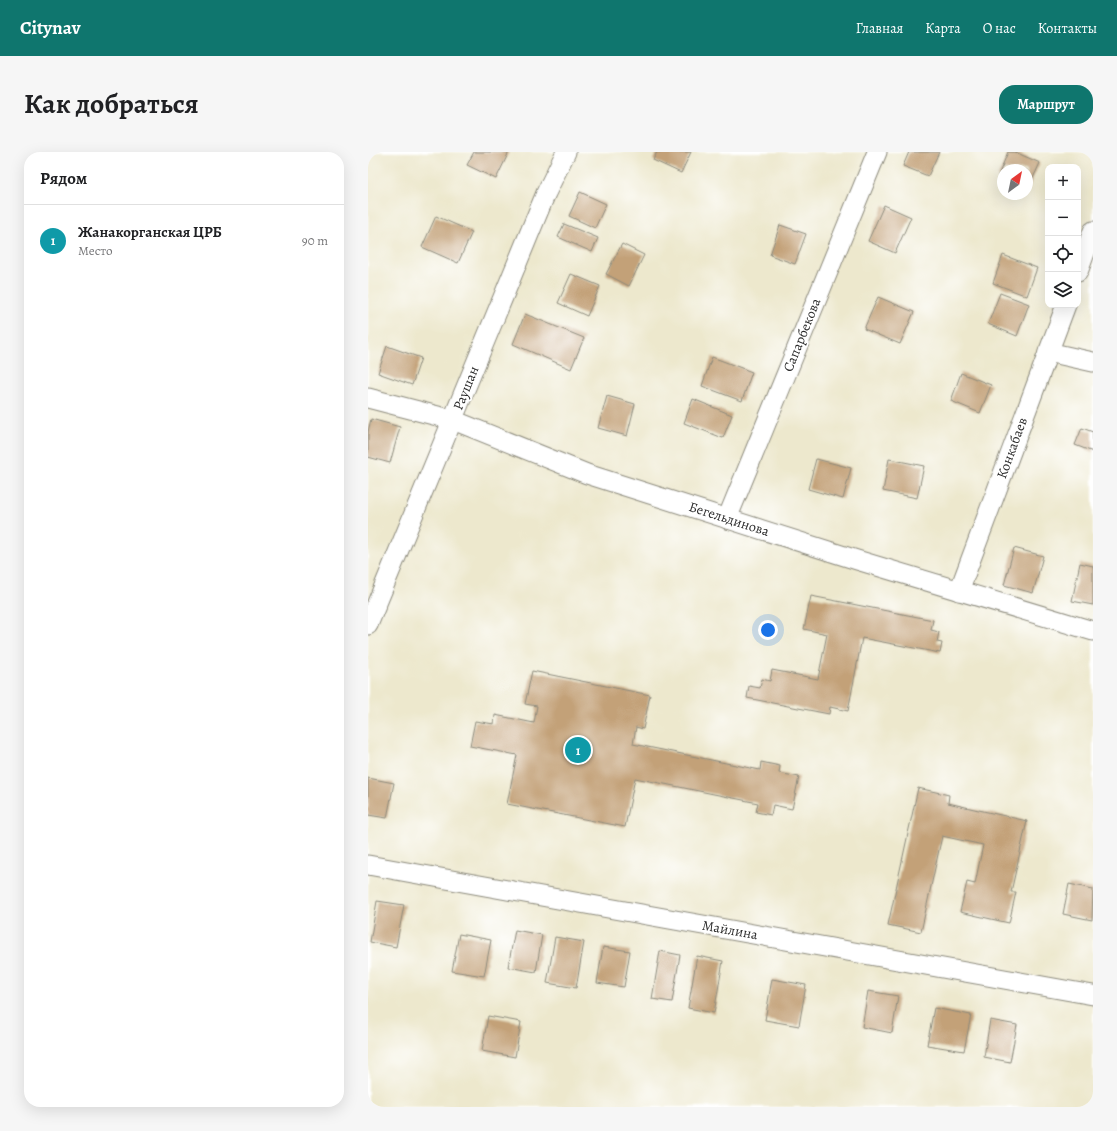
<!DOCTYPE html>
<html lang="ru">
<head>
<meta charset="utf-8">
<style>
	body { margin:0; font-family:Alegreya,serif; background:#f6f6f6; color:#202124 }
	.controls { position:absolute; right:12px; top:12px; display:grid; overflow:hidden; border-radius:8px; box-shadow:0 4px 16px #0002 }
	.controls button { width:36px; height:36px; display:grid; place-items:center; padding:0; border:0; border-bottom:1px solid #e0e0e0; background:#fff; color:#202124; font:20px sans-serif }
	.compass { position:absolute; left:629px; top:12px; width:36px; height:36px; border-radius:50%; background:#fff; box-shadow:0 4px 16px #0002; rotate:33deg }
	.you { position:absolute; left:400px; top:478px; width:14px; height:14px; margin:-10px; border:3px solid #fff; border-radius:50%; background:#1a73e8; box-shadow:0 0 0 6px #1a73e833 }
	.badge { display:grid; place-items:center; width:26px; height:26px; border-radius:50%; background:#0f766e; color:#fff; font-size:13px; font-weight:700 }
	.pin { position:absolute; translate:-50% -50%; border:2px solid #fff; box-shadow:0 1px 4px #0006 }
	.list { margin:0; padding:0; list-style:none }
	h2 { display:flex; justify-content:space-between; align-items:center; height:52px; margin:0; padding:0 16px; font-size:17px }
	h2 small { font-size:13px; font-weight:400; color:#757577 }
	.list li { display:grid; grid-template-columns:26px 1fr auto; gap:12px; align-items:center; box-sizing:border-box; height:72px; padding:0 16px; border-top:1px solid #e0e0e0 }
	.list b { display:block; font-size:15px; white-space:nowrap }
	.list p { margin:0; font-size:13px; white-space:nowrap; color:#757577 }
	.list em { font-size:13px; font-style:normal; color:#757577 }
	.icon { flex:none; width:22px; height:22px; fill:none; stroke:currentColor; stroke-width:2; stroke-linecap:round; stroke-linejoin:round }
	.map { position:relative; flex:none; width:725px; height:955px; overflow:hidden; border-radius:16px }
	header { display:flex; align-items:center; gap:24px; box-sizing:border-box; height:56px; padding:0 20px; background:#0f766e; color:#fff }
	header strong { font-size:19px }
	nav { display:flex; gap:22px; margin-inline-start:auto; font-size:14px }
	.intro { display:flex; align-items:center; justify-content:space-between; box-sizing:border-box; height:96px; padding:0 24px }
	h1 { margin:0; font-size:28px }
	.button { padding:10px 18px; border-radius:16px; background:#0f766e; color:#fff; font-size:14px; font-weight:700 }
	main { display:flex; gap:24px; padding:0 24px }
	aside { flex:1; background:#fff; border-radius:16px; box-shadow:0 4px 16px #0002 }
	.map>svg:first-child { display:block }
	.building { fill:#c3a178 }
	.lines { fill:none; stroke-linecap:round; stroke-linejoin:round }
	.minor-casing { stroke:#8c8a7c; stroke-width:21 }
	.minor { stroke:#fff; stroke-width:19 }
	.labels { text-anchor:middle; dominant-baseline:central; stroke-width:3.5; stroke-linejoin:round; paint-order:stroke }
	.street-label { font-size:14px; fill:#2b2b2b; stroke:#fff }
</style>
</head>
<body>
<header>
<strong>Citynav</strong>
<nav><a>Главная</a><a>Карта</a><a>О нас</a><a>Контакты</a></nav>
</header>
<div class="intro"><h1>Как добраться</h1><a class="button">Маршрут</a></div>
<main>
<aside>
<h2>Рядом<small></small></h2>
<ul class="list">
<li><span class="badge" style="background:#0f9aa8">1</span><div><b>Жанакорганская ЦРБ</b><p>Место</p></div><em>90 m</em></li>
</ul>
</aside>
<div class="map">
<svg width="725" height="955" viewBox="0 0 725 955">
	<rect width="100%" height="100%" fill="#fff"/>
	<filter id="ink" filterUnits="userSpaceOnUse"><feTurbulence type="fractalNoise" baseFrequency=".025" numOctaves="2"/><feDisplacementMap in="SourceGraphic" scale="8" xChannelSelector="R" yChannelSelector="G"/><feConvolveMatrix kernelMatrix="1 2 1 2 8 2 1 2 1" color-interpolation-filters="sRGB"/></filter>
	<filter id="wash" filterUnits="userSpaceOnUse"><feTurbulence type="fractalNoise" baseFrequency=".012" numOctaves="4" result="noise"/><feDisplacementMap in="SourceGraphic" scale="16" xChannelSelector="R" yChannelSelector="G"/><feGaussianBlur stdDeviation="0.9" result="paint"/><feColorMatrix in="noise" values="0 0 0 0 0 0 0 0 0 0 0 0 0 0 0 0 0 1.4 0 .05"/><feComposite in="paint" operator="in"/></filter>
	<g filter="url(#wash)">
		<rect width="100%" height="100%" fill="#ede8cd"/>
		<g id="blocks">
			<g class="building">
				<polygon points="106,0 141,0 128,27 99,13"/>
				<polygon points="289,0 323,0 313,21 285,8"/>
				<polygon points="541,0 571,0 560,24 535,14"/>
				<polygon points="640,0 647,0 672,11 659,39 659,18 635,18 635,26 630,24"/>
				<polygon points="212,40 238,52 227,76 201,64"/>
				<polygon points="516,53 543,65 527,101 500,89"/>
				<polygon points="68,64 104,80 90,111 54,95"/>
				<polygon points="196,72 230,86 224,100 190,85"/>
				<polygon points="412,73 438,82 427,112 402,103"/>
				<polygon points="254,92 276,103 261,134 238,122"/>
				<polygon points="635,103 669,116 659,144 625,131"/>
				<polygon points="203,122 232,134 219,164 190,151"/>
				<polygon points="632,141 661,152 649,184 620,172"/>
				<polygon points="510,145 546,160 532,192 496,177"/>
				<polygon points="157,162 216,186 203,217 145,192"/>
				<polygon points="19,194 53,206 44,233 10,221"/>
				<polygon points="344,205 384,220 374,249 334,234"/>
				<polygon points="593,221 623,233 612,261 583,249"/>
				<polygon points="239,244 267,252 259,284 230,276"/>
				<polygon points="325,247 364,263 355,286 316,271"/>
				<polygon points="3,267 32,275 22,311 0,305 0,280"/>
				<polygon points="714,276 725,280 725,300 707,293"/>
				<polygon points="448,307 483,316 475,347 440,337"/>
				<polygon points="521,307 556,314 549,346 515,339"/>
				<polygon points="646,396 675,404 665,441 636,433"/>
				<polygon points="712,411 725,414 725,453 704,449"/>
				<polygon points="443,444 565,468 563,478 571,480 569,490 574,491 572,501 494,486 480,559 462,555 461,562 379,546 381,534 392,536 394,527 402,529 404,518 450,527 459,482 436,477"/>
				<polygon points="164,519 282,543 275,577 268,575 265,592 392,618 393,610 412,614 411,621 431,625 424,657 405,653 403,663 388,660 390,651 267,626 257,675 139,652 149,603 102,594 107,569 126,572 127,563 166,571 169,554 157,552"/>
				<polygon points="0,626 26,631 19,666 0,663"/>
				<polygon points="550,636 581,643 580,651 659,669 643,740 648,740 641,771 592,760 599,730 607,732 615,693 574,684 553,780 520,773"/>
				<polygon points="701,732 725,737 724,768 695,762"/>
				<polygon points="9,749 36,753 28,795 2,790"/>
				<polygon points="147,778 174,783 168,820 140,815"/>
				<polygon points="91,782 123,788 116,824 84,819"/>
				<polygon points="187,785 216,790 208,836 179,831"/>
				<polygon points="235,795 262,799 256,835 229,831"/>
				<polygon points="292,799 312,803 304,850 284,847"/>
				<polygon points="329,804 355,809 346,861 320,856"/>
				<polygon points="404,827 438,833 431,874 397,868"/>
				<polygon points="500,839 530,844 524,881 494,875"/>
				<polygon points="566,856 603,863 596,899 559,893"/>
				<polygon points="120,864 153,870 147,905 114,899"/>
				<polygon points="622,868 649,873 642,910 616,905"/>
			</g>
		</g>
	</g>
	<g filter="url(#ink)">
		<use href="#blocks" fill-opacity="0" stroke="#8c8a7c" stroke-width="1"/>
		<g class="lines">
			<defs>
				<g id="minor">
					<polyline points="710,120 725,79"/>
					<polyline points="680,200 725,210"/>
					<polyline points="0,246 85,268 219,322 489,408 725,479"/>
					<polyline points="359,367 509,0"/>
					<polyline points="591,439 698,153"/>
					<polyline points="0,473 178,41 198,0"/>
					<polyline points="0,713 725,843"/>
				</g>
			</defs>
			<use href="#minor" class="minor-casing"/>
			<use href="#minor" class="minor"/>
		</g>
	</g>
	<g class="labels">
		<g class="street-label">
			<text transform="translate(434 183) rotate(-68)">Сапарбекова</text>
			<text transform="translate(98 236) rotate(-68)">Раушан</text>
			<text transform="translate(644 296) rotate(-70)">Конкабаев</text>
			<text transform="translate(361 367) rotate(18)">Бегельдинова</text>
			<text transform="translate(362 778) rotate(10)">Майлина</text>
		</g>
	</g>
</svg>
<div class="controls">
<button>+</button>
<button>−</button>
<button><svg class="icon" aria-label="locate" viewBox="0 0 24 24"><circle cx="12" cy="12" r="6"/><path d="M12 2v4M12 18v4M2 12h4M18 12h4"/></svg></button>
<button><svg class="icon" aria-label="layers" viewBox="0 0 24 24"><path d="M12 4l9 5-9 5-9-5zM3 14l9 5 9-5"/></svg></button>
</div>
<svg class="compass" viewBox="-18 -18 36 36"><path d="M0-13l5 13h-10z" fill="#e53935"/><path d="M0 13l5-13h-10z" fill="#757577"/></svg>
<div class="you"></div>
<div class="pin badge" style="left:210px;top:598px;background:#0f9aa8">1</div>
</div>
</main>
</body>
</html>
